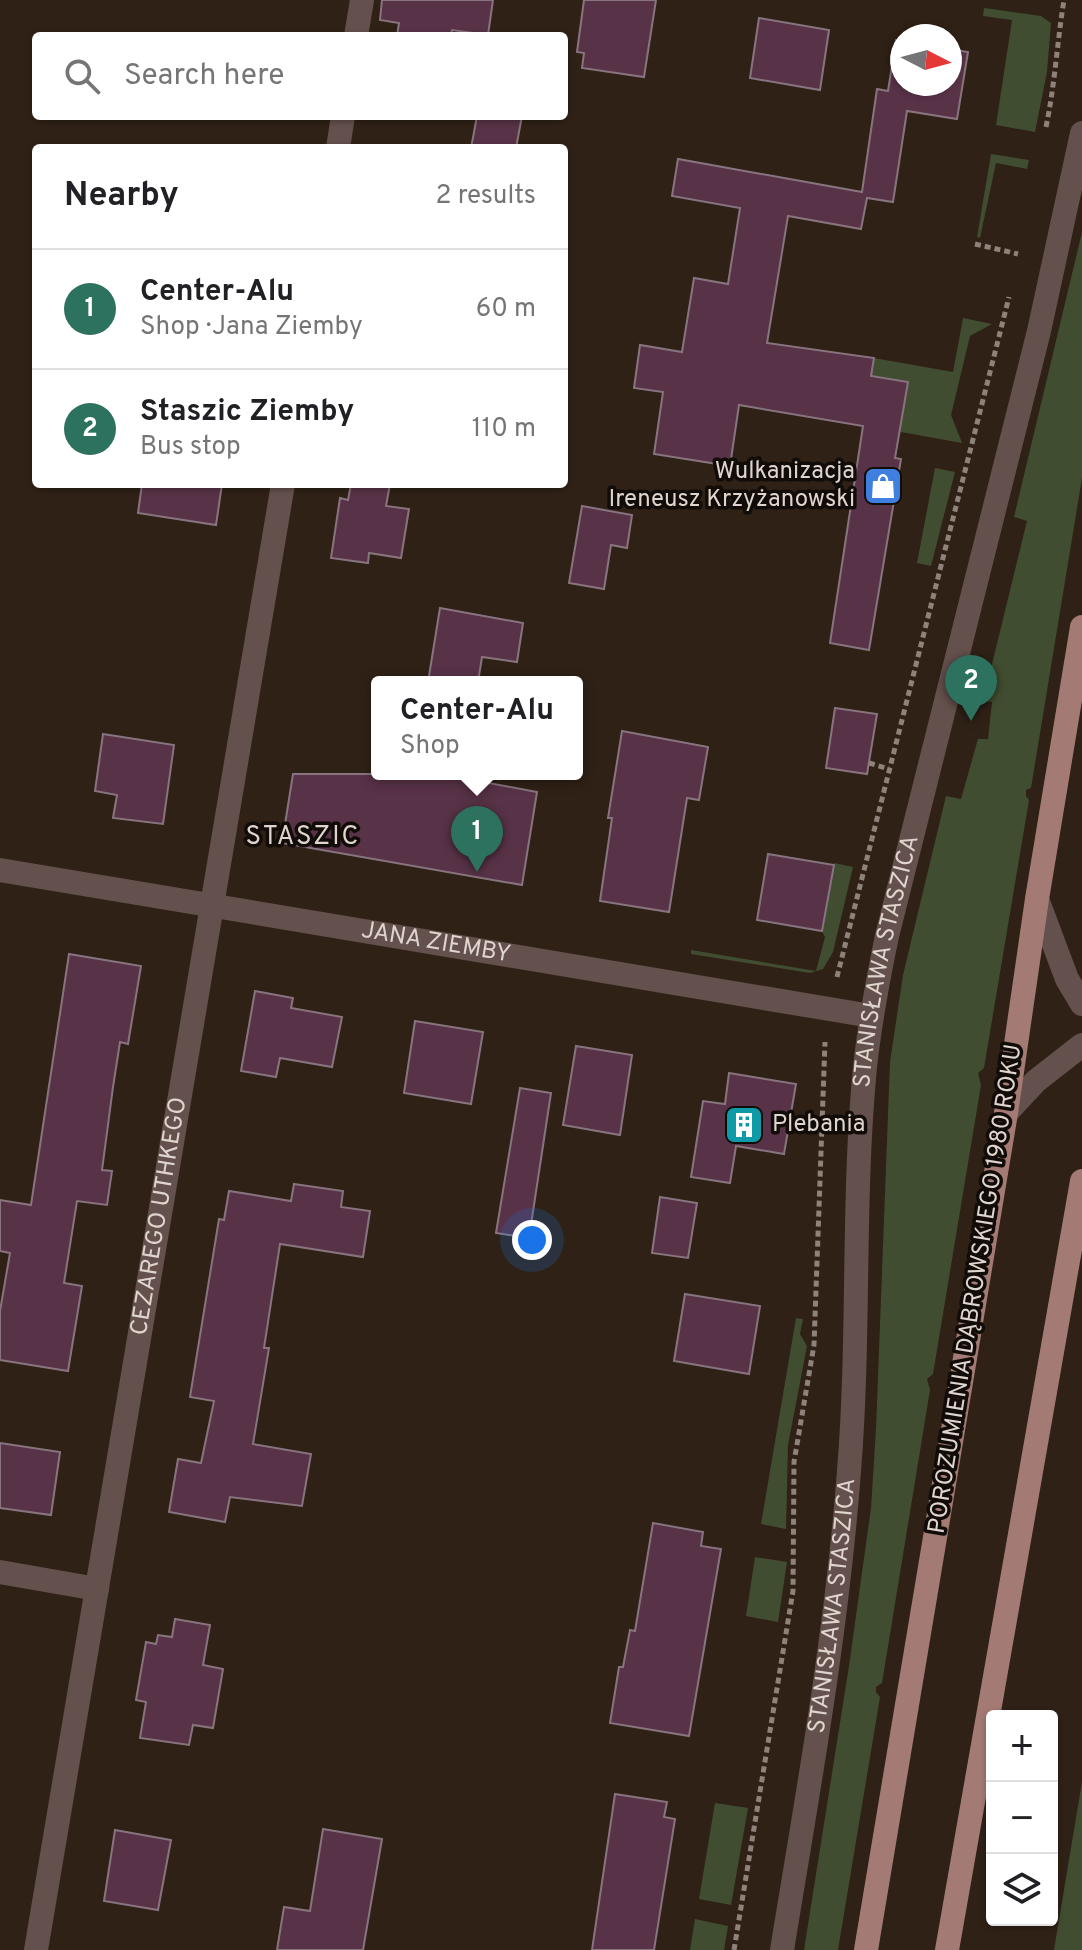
<!DOCTYPE html>
<html lang="en">
<head>
<meta charset="utf-8">
<style>
	body { margin:0; font-family:Overpass,sans-serif; background:#f6f6f6; color:#202124 }
	.controls { position:absolute; right:24px; bottom:24px; display:grid; overflow:hidden; border-radius:8px; box-shadow:0 2px 6px #0004 }
	.controls button { width:72px; height:72px; display:grid; place-items:center; padding:0; border:0; border-bottom:2px solid #e0e0e0; background:#fff; color:#202124; font:40px sans-serif }
	.compass { position:absolute; left:890px; top:24px; width:72px; height:72px; border-radius:50%; background:#fff; box-shadow:0 2px 6px #0004; rotate:96deg }
	.you { position:absolute; left:532px; top:1240px; width:28px; height:28px; margin:-20px; border:6px solid #fff; border-radius:50%; background:#1a73e8; box-shadow:0 0 0 12px #1a73e833 }
	.badge { display:grid; place-items:center; width:52px; height:52px; border-radius:50%; background:#2c725e; color:#fff; font-size:26px; font-weight:700 }
	.pin { position:absolute; translate:-50% -66px; filter:drop-shadow(0 2px 4px #0008) }
	.pin::after { content:''; position:absolute; top:42px; width:28px; height:24px; background:inherit; clip-path:polygon(0 0,100% 0,50% 100%) }
	.popup { position:absolute; left:371px; top:676px; width:212px; height:104px; box-sizing:border-box; display:grid; place-content:center; border-radius:8px; background:#fff; filter:drop-shadow(0 2px 6px #0005); font-size:26px; white-space:nowrap; color:#757577 }
	.popup b { font-size:30px; color:#202124 }
	.popup::after { content:''; position:absolute; left:50%; top:100%; margin-left:-16px; border:16px solid transparent; border-top-color:#fff }
	.list { margin:0; padding:0; list-style:none }
	h2 { display:flex; justify-content:space-between; align-items:center; height:104px; margin:0; padding:0 32px; font-size:34px }
	h2 small { font-size:26px; font-weight:400; color:#757577 }
	.list li { display:grid; grid-template-columns:52px 1fr auto; gap:24px; align-items:center; box-sizing:border-box; height:120px; padding:0 32px; border-top:2px solid #e0e0e0 }
	.list b { display:block; font-size:30px; white-space:nowrap }
	.list p { margin:0; font-size:26px; white-space:nowrap; color:#757577 }
	.list em { font-size:26px; font-style:normal; color:#757577 }
	.icon { flex:none; width:44px; height:44px; fill:none; stroke:currentColor; stroke-width:2; stroke-linecap:round; stroke-linejoin:round }
	.map { position:relative; flex:none; width:1082px; height:1950px; overflow:hidden }
	.search { position:absolute; background:#fff; box-shadow:0 2px 6px #0004; left:32px; top:32px; width:536px; height:88px; display:flex; align-items:center; gap:20px; box-sizing:border-box; padding:0 28px; border-radius:8px; color:#757577; font-size:30px }
	.panel { position:absolute; background:#fff; box-shadow:0 2px 6px #0004; left:32px; top:144px; width:536px; height:344px; border-radius:8px }
	.map>svg:first-child { display:block }
	.green { fill:#414d30 }
	.building { fill:#583247; stroke:#88747e; stroke-width:2 }
	.lines { fill:none; stroke-linecap:round; stroke-linejoin:round }
	.path { stroke:#8e827a; stroke-width:5; stroke-dasharray:6 4; stroke-linecap:butt }
	.minor { stroke:#64504d; stroke-width:24 }
	.major { stroke:#a47b74; stroke-width:24 }
	.labels { text-anchor:middle; dominant-baseline:central; stroke-width:7; stroke-linejoin:round; paint-order:stroke }
	.poi-label { font-size:24px; fill:#dfd5ce; stroke:#120c08; text-anchor:end }
	.street-label { font-size:24px; fill:#dfd5ce; stroke:#120c08 }
	.neighbourhood-label { font-size:26px; letter-spacing:2px; fill:#dfd5ce; stroke:#120c08 }
</style>
</head>
<body>
<div class="map">
<svg width="1082" height="1950" viewBox="0 0 1082 1950">
	<rect width="100%" height="100%" fill="#2f2116"/>
	<g class="green">
		<polygon points="984,8 1041,16 1051,23 1047,72 1035,132 996,125 1012,20 983,16"/>
		<polygon points="991,154 1029,160 1027,169 996,163 980,238 977,237"/>
		<polygon points="1082,232 1082,478 1031,788 1026,790 1026,796 1029,800 984,1068 978,1073 981,1085 933,1374 927,1379 930,1390 882,1683 876,1687 876,1692 880,1697 838,1950 804,1950 849,1666 871,1508 876,1429 890,1062 903,975 946,796 961,799 978,739 988,739 992,702 983,701 1027,521 1014,517"/>
		<polygon points="963,318 992,324 970,336 951,415 962,443 862,425 874,358 953,372"/>
		<polygon points="935,468 955,472 931,566 917,563"/>
		<polygon points="834,863 853,867 833,952 823,969 810,973 691,954 691,950 816,971 825,937 822,931"/>
		<polygon points="796,1318 803,1319 800,1334 807,1346 788,1445 786,1529 761,1524"/>
		<polygon points="755,1557 787,1562 778,1622 746,1616"/>
		<polygon points="1082,1782 1082,1950 1054,1950"/>
		<polygon points="715,1803 748,1808 731,1905 699,1899"/>
		<polygon points="695,1919 728,1926 724,1950 690,1950"/>
	</g>
	<g class="building">
		<polygon points="382,0 493,0 488,35 452,30 451,36 397,36 399,23 380,20"/>
		<polygon points="584,0 656,0 644,77 582,68 584,53 577,52"/>
		<polygon points="759,18 829,30 820,90 750,78"/>
		<polygon points="896,40 902,41 902,84 950,84 950,49 968,52 957,119 907,111 893,202 867,198 861,229 788,216 767,343 874,358 871,376 908,382 895,458 901,459 869,650 830,643 863,426 739,405 730,466 654,454 663,392 634,388 640,345 682,352 694,278 728,284 740,208 672,196 678,159 862,192 877,89 888,91"/>
		<polygon points="477,116 522,116 516,148 471,148"/>
		<polygon points="142,484 222,484 216,525 138,513"/>
		<polygon points="351,484 390,484 386,506 409,509 401,558 369,553 368,563 331,558 340,498 348,500"/>
		<polygon points="582,506 632,515 627,548 611,545 604,589 569,583"/>
		<polygon points="440,608 523,623 517,662 482,657 478,682 428,682"/>
		<polygon points="835,708 877,714 867,774 826,768"/>
		<polygon points="622,731 708,747 699,800 687,798 669,912 600,901 612,818 608,818"/>
		<polygon points="103,734 174,745 163,824 113,818 117,795 95,791"/>
		<polygon points="293,774 463,774 462,778 537,792 522,885 282,843"/>
		<polygon points="768,854 834,865 822,931 757,920"/>
		<polygon points="69,954 141,966 128,1044 120,1042 113,1087 102,1170 112,1171 107,1205 77,1201 64,1283 82,1286 68,1371 0,1360 0,1311 10,1253 0,1251 0,1200 31,1205"/>
		<polygon points="255,991 293,998 291,1008 342,1017 332,1067 280,1058 276,1077 241,1071"/>
		<polygon points="415,1021 483,1032 471,1104 404,1093"/>
		<polygon points="576,1046 632,1055 620,1135 563,1125"/>
		<polygon points="729,1073 796,1084 784,1154 736,1146 730,1183 691,1177 703,1101 725,1104"/>
		<polygon points="520,1088 551,1093 529,1238 496,1233"/>
		<polygon points="294,1184 343,1191 341,1207 370,1211 363,1257 280,1244 264,1348 269,1348 253,1444 311,1454 302,1506 230,1497 225,1522 169,1512 178,1459 201,1463 214,1401 190,1397 219,1219 224,1220 229,1191 291,1201"/>
		<polygon points="660,1197 697,1203 688,1258 652,1253"/>
		<polygon points="685,1294 760,1306 749,1374 674,1361"/>
		<polygon points="0,1443 60,1452 51,1515 0,1508"/>
		<polygon points="653,1523 703,1532 701,1546 721,1549 689,1736 610,1723 619,1667 623,1667 630,1630 635,1631"/>
		<polygon points="175,1619 210,1625 203,1665 223,1669 213,1728 193,1725 189,1745 140,1738 146,1702 136,1700 146,1642 156,1644 158,1635 172,1637"/>
		<polygon points="615,1794 667,1802 664,1817 675,1819 654,1950 592,1950"/>
		<polygon points="323,1829 382,1839 363,1950 277,1950 284,1907 310,1911"/>
		<polygon points="115,1830 171,1840 158,1910 104,1901"/>
	</g>
	<g class="lines">
		<g class="path">
			<path d="M 1046,127 C 1055,84 1057,43 1064,0"/>
			<polyline points="975,244 1018,254"/>
			<polyline points="869,763 889,769"/>
			<polyline points="837,977 1009,297"/>
			<polyline points="734,1950 793,1591 794,1462 814,1345 825,1042"/>
		</g>
		<g class="minor">
			<polyline points="356,36 362,0"/>
			<polyline points="338,148 343,116"/>
			<path id="s1" d="M 0,870 L 871,1016"/>
			<polyline points="1037,899 1067,979 1082,1004"/>
			<polyline points="1006,1113 1036,1081 1082,1045"/>
			<polyline points="0,1572 97,1589"/>
			<path id="s2" d="M 36,1950 L 283,484"/>
			<path id="s3" d="M 782,1950 C 808,1791 837,1632 849,1471 C 860,1337 852,1201 865,1067 C 870,1022 878,979 887,936 L 1039,331 L 1082,133"/>
		</g>
		<g class="major">
			<polyline points="866,1950 1006,1113 1037,899 1082,627"/>
			<polyline points="947,1950 1082,1181"/>
		</g>
	</g>
	<defs>
		<symbol id="shop-square" viewBox="-11 -11 22 22"><rect x="-9" y="-9" width="18" height="18" rx="4" fill="#3f7fe0" stroke="#120c08"/><path d="M-5-2.5h2.3a2.7 3.5 0 0 1 5.4 0H5L5.5 6h-11ZM-1.5-2.5h3a1.5 2.3 0 0 0-3 0Z" fill="#fff"/></symbol>
		<symbol id="building-square" viewBox="-11 -11 22 22"><rect x="-9" y="-9" width="18" height="18" rx="4" fill="#0f9aa8" stroke="#120c08"/><path d="M-4-6H4V6H1V3H-1V6H-4ZM-2.5-4.3h1.7v1.8h-1.7ZM.8-4.3h1.7v1.8H.8ZM-2.5-1h1.7V.8h-1.7ZM.8-1h1.7V.8H.8Z" fill="#fff"/></symbol>
	</defs>
	<g fill-rule="evenodd">
		<use href="#shop-square" x="861" y="464" width="44" height="44"/>
		<use href="#building-square" x="722" y="1103" width="44" height="44"/>
	</g>
	<g class="labels">
		<g class="poi-label">
			<text x="855" y="472">Wulkanizacja<tspan x="855" dy="28">Ireneusz Krzyżanowski</tspan></text>
			<text x="772" y="1125" text-anchor="start">Plebania</text>
		</g>
		<g class="street-label">
			<text stroke="none"><textPath href="#s1" startOffset="442">JANA ZIEMBY</textPath></text>
			<text stroke="none"><textPath href="#s3" startOffset="996">STANISŁAWA STASZICA</textPath></text>
			<text stroke="none"><textPath href="#s2" startOffset="744">CEZAREGO UTHKEGO</textPath></text>
			<text transform="translate(976 1289) rotate(-81)">POROZUMIENIA DĄBROWSKIEGO 1980 ROKU</text>
			<text stroke="none"><textPath href="#s3" startOffset="348">STANISŁAWA STASZICA</textPath></text>
		</g>
		<g class="neighbourhood-label">
			<text x="303" y="837">STASZIC</text>
		</g>
	</g>
</svg>
<div class="controls">
<button>+</button>
<button>−</button>
<button><svg class="icon" aria-label="layers" viewBox="0 0 24 24"><path d="M12 4l9 5-9 5-9-5zM3 14l9 5 9-5"/></svg></button>
</div>
<svg class="compass" viewBox="-18 -18 36 36"><path d="M0-13l5 13h-10z" fill="#e53935"/><path d="M0 13l5-13h-10z" fill="#757577"/></svg>
<div class="you"></div>
<div class="pin badge" style="left:477px;top:872px">1</div>
<div class="popup"><b>Center-Alu</b>Shop</div>
<div class="pin badge" style="left:971px;top:721px">2</div>
<div class="search"><svg class="icon" aria-label="search" viewBox="0 0 24 24"><circle cx="10" cy="10" r="6"/><path d="M15 15l6 6"/></svg>Search here</div>
<section class="panel">
<h2>Nearby<small>2 results</small></h2>
<ul class="list">
<li><span class="badge">1</span><div><b>Center-Alu</b><p>Shop · Jana Ziemby</p></div><em>60 m</em></li>
<li><span class="badge">2</span><div><b>Staszic Ziemby</b><p>Bus stop</p></div><em>110 m</em></li>
</ul>
</section>
</div>
</body>
</html>
